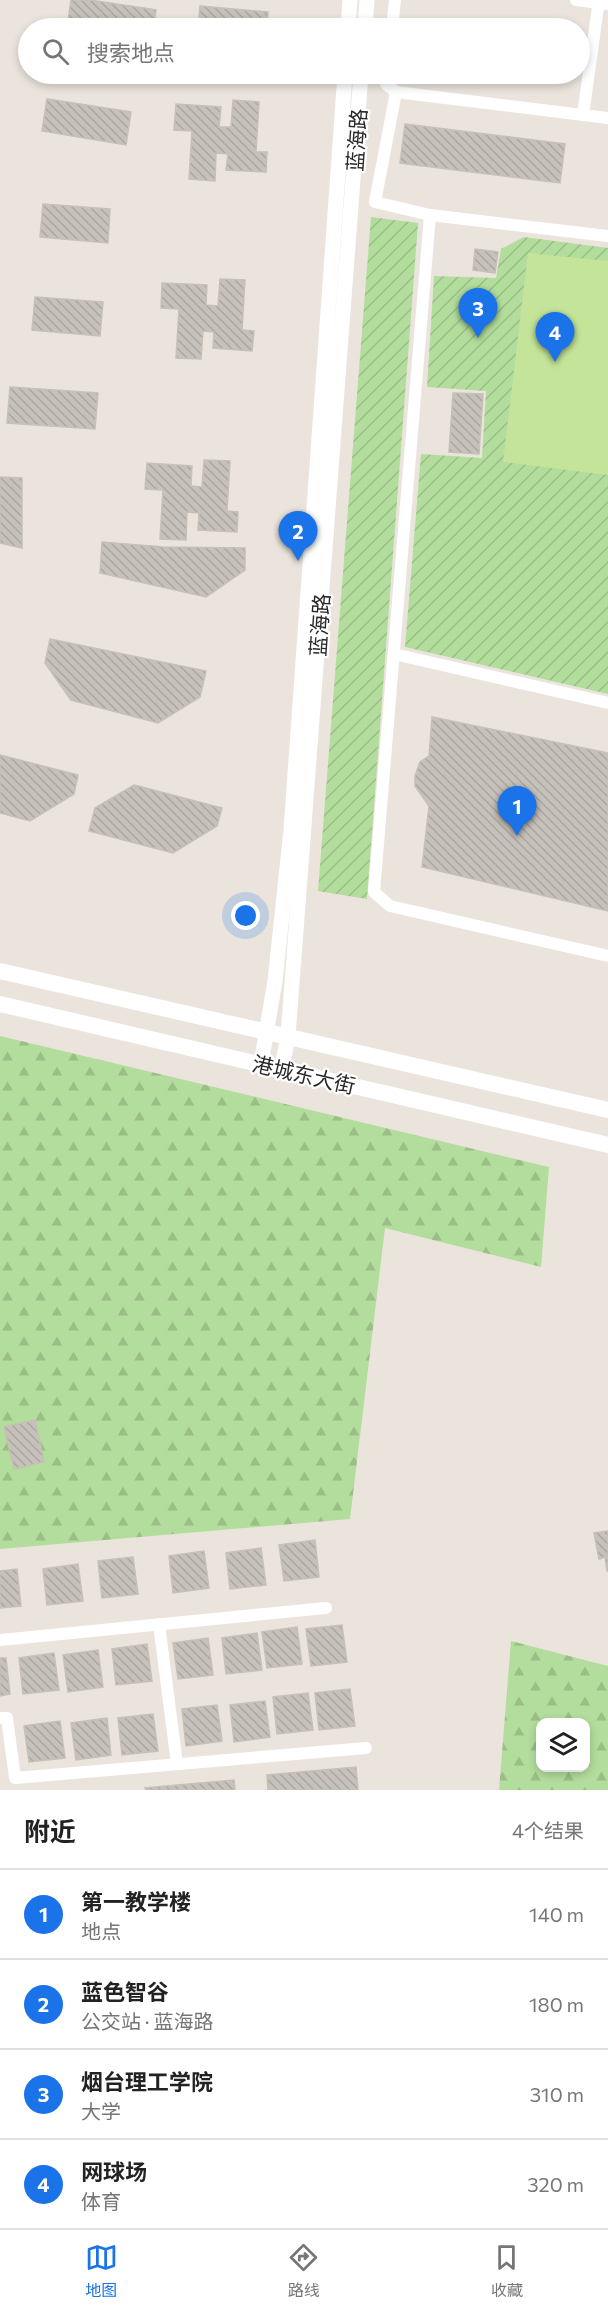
<!DOCTYPE html>
<html lang="zh">
<head>
<meta charset="utf-8">
<style>
	body { margin:0; font-family:Commissioner,"Noto Sans SC",sans-serif; background:#f6f6f6; color:#222 }
	.controls { position:absolute; right:18px; bottom:18px; display:grid; overflow:hidden; border-radius:12px; box-shadow:0 3px 9px #0003 }
	.controls button { width:54px; height:54px; display:grid; place-items:center; padding:0; border:0; border-bottom:2px solid #e0e0e0; background:#fff; color:#222; font:30px sans-serif }
	.you { position:absolute; left:246px; top:916px; width:21px; height:21px; margin:-15px; border:4px solid #fff; border-radius:50%; background:#1a73e8; box-shadow:0 0 0 9px #1a73e833 }
	.badge { display:grid; place-items:center; width:39px; height:39px; border-radius:50%; background:#1a73e8; color:#fff; font-size:20px; font-weight:700 }
	.pin { position:absolute; translate:-50% -50px; filter:drop-shadow(0 2px 3px #0008) }
	.pin::after { content:''; position:absolute; top:32px; width:21px; height:18px; background:inherit; clip-path:polygon(0 0,100% 0,50% 100%) }
	.list { margin:0; padding:0; list-style:none }
	h2 { display:flex; justify-content:space-between; align-items:center; height:78px; margin:0; padding:0 24px; font-size:26px }
	h2 small { font-size:20px; font-weight:400; color:#767676 }
	.list li { display:grid; grid-template-columns:39px 1fr auto; gap:18px; align-items:center; box-sizing:border-box; height:90px; padding:0 24px; border-top:2px solid #e0e0e0 }
	.list b { display:block; font-size:22px; white-space:nowrap }
	.list p { margin:0; font-size:20px; white-space:nowrap; color:#767676 }
	.list em { font-size:20px; font-style:normal; color:#767676 }
	.icon { flex:none; width:33px; height:33px; fill:none; stroke:currentColor; stroke-width:2; stroke-linecap:round; stroke-linejoin:round }
	.map { position:relative; flex:none; width:608px; height:1790px; overflow:hidden }
	.search { position:absolute; background:#fff; box-shadow:0 3px 9px #0003; left:18px; right:18px; top:18px; height:66px; display:flex; align-items:center; gap:15px; box-sizing:border-box; padding:0 21px; border-radius:33px; color:#767676; font-size:22px }
	.sheet { height:438px; background:#fff }
	nav { display:flex; justify-content:space-around; align-items:center; box-sizing:border-box; height:84px; border-top:2px solid #e0e0e0; background:#fff; font-size:16px; color:#767676 }
	nav a { display:grid; justify-items:center; gap:3px }
	nav .on { color:#1a73e8 }
	.map>svg:first-child { display:block }
	.forest { fill:url(#forest-firs); fill-rule:evenodd }
	.garden { fill:url(#garden-furrows) }
	.pitch { fill:#c4e499 }
	.building { fill:url(#building-back-hatch); stroke:#c6c0b6; stroke-width:1.5 }
	.lines { fill:none; stroke-linecap:round; stroke-linejoin:round }
	.minor { stroke:#fff; stroke-width:12 }
	.tertiary { stroke:#fff; stroke-width:15 }
	.secondary { stroke:#fff; stroke-width:16 }
	.labels { text-anchor:middle; dominant-baseline:central; stroke-width:4.5; stroke-linejoin:round; paint-order:stroke }
	.street-label { font-size:21px; fill:#292929; stroke:#fff }
</style>
</head>
<body>
<div class="map">
<svg width="608" height="1790" viewBox="0 0 608 1790">
	<defs>
		<pattern id="forest-firs" width="22" height="20" patternUnits="userSpaceOnUse" patternTransform="scale(1.5)"><rect width="22" height="20" fill="#b3dd9c"/><path d="M5 1l3.5 6h-7zM16 11l3.5 6h-7z" fill="#9abe86"/></pattern>
		<pattern id="garden-furrows" width="10" height="10" patternUnits="userSpaceOnUse" patternTransform="scale(1.5)"><rect width="10" height="10" fill="#b3dd9c"/><path d="M-1 1l2-2M0 10L10 0M9 11l2-2" fill="none" stroke="#9abe86"/></pattern>
		<pattern id="building-back-hatch" width="6" height="6" patternUnits="userSpaceOnUse" patternTransform="scale(1.5)"><rect width="6" height="6" fill="#c6c2bb"/><path d="M-1 5l2 2M0 0l6 6M5-1l2 2" fill="none" stroke="#aaa7a1"/></pattern>
	</defs>
	<rect width="100%" height="100%" fill="#eae4dc"/>
	<g class="forest">
		<polygon points="0,1036 549,1167 541,1267 385,1228 350,1519 0,1549"/>
		<path d="M 511,1641 L 608,1666 L 608,1790 L 499,1790 ZM 540,1722 L 586,1722 L 586,1768 L 540,1768 Z"/>
	</g>
	<g class="garden">
		<polygon points="371,217 418,223 367,899 318,891"/>
		<polygon points="524,237 608,248 608,694 405,647 421,454 482,458 486,391 427,387 434,276 496,278 501,249"/>
	</g>
	<polygon class="pitch" points="528,253 608,261 608,475 503,462"/>
	<g class="building">
		<polygon points="71,0 90,0 156,10 153,28 67,28"/>
		<polygon points="200,6 268,12 267,28 198,28"/>
		<polygon points="491,74 558,74 557,82"/>
		<polygon points="47,99 131,112 126,145 42,131"/>
		<polygon points="233,100 259,102 256,152 267,152 266,172 226,170 228,154 216,153 215,181 189,179 192,131 174,130 176,104 221,107 219,127 231,127"/>
		<polygon points="405,124 565,144 560,183 400,163"/>
		<polygon points="43,204 110,209 108,243 40,237"/>
		<polygon points="475,249 498,252 495,273 473,270"/>
		<polygon points="220,279 245,280 242,330 254,331 252,351 213,348 214,332 203,331 201,359 176,358 179,309 161,308 162,283 207,285 206,305 218,306"/>
		<polygon points="35,297 103,302 100,336 32,330"/>
		<polygon points="10,387 98,393 95,429 7,423"/>
		<polygon points="453,393 483,394 479,454 449,452"/>
		<polygon points="204,460 230,461 227,511 238,512 237,532 198,530 199,513 187,512 186,540 160,539 163,490 145,489 147,463 192,466 191,486 202,487"/>
		<polygon points="0,477 22,478 22,548 0,543"/>
		<polygon points="102,542 163,547 245,548 245,570 206,597 100,573"/>
		<polygon points="50,639 206,671 200,697 158,723 71,700 45,663"/>
		<polygon points="432,717 608,753 608,911 422,867 429,806 415,786 415,776 420,762 429,756"/>
		<polygon points="0,755 78,775 74,794 30,821 0,813"/>
		<polygon points="134,785 222,808 217,826 173,853 89,831 95,808"/>
		<polygon points="35,1420 44,1462 14,1469 4,1427"/>
		<polygon points="608,1531 608,1571 607,1571 605,1557 599,1559 594,1533"/>
		<polygon points="315,1540 319,1577 284,1581 279,1545"/>
		<polygon points="261,1548 266,1585 230,1589 226,1553"/>
		<polygon points="204,1551 209,1588 173,1593 169,1556"/>
		<polygon points="133,1557 138,1594 102,1598 98,1561"/>
		<polygon points="78,1564 83,1601 47,1605 43,1569"/>
		<polygon points="17,1569 21,1606 0,1608 0,1571"/>
		<polygon points="342,1625 347,1662 311,1666 306,1629"/>
		<polygon points="297,1627 302,1664 267,1668 262,1632"/>
		<polygon points="257,1633 262,1670 226,1674 222,1638"/>
		<polygon points="208,1638 213,1675 178,1679 173,1643"/>
		<polygon points="147,1644 152,1681 116,1685 112,1649"/>
		<polygon points="98,1650 103,1687 68,1692 63,1655"/>
		<polygon points="54,1653 59,1690 23,1694 19,1658"/>
		<polygon points="0,1658 6,1658 10,1694 0,1696"/>
		<polygon points="350,1689 355,1726 319,1730 315,1693"/>
		<polygon points="308,1693 313,1730 277,1734 273,1697"/>
		<polygon points="265,1701 270,1737 234,1742 230,1705"/>
		<polygon points="217,1705 222,1741 186,1746 182,1709"/>
		<polygon points="153,1714 158,1751 122,1755 118,1718"/>
		<polygon points="107,1718 111,1755 76,1760 71,1723"/>
		<polygon points="60,1721 65,1758 29,1762 24,1726"/>
		<polygon points="356,1767 358,1790 268,1790 267,1775"/>
		<polygon points="234,1780 235,1790 146,1790 145,1788"/>
	</g>
	<g class="lines">
		<g class="minor">
			<polyline points="576,0 608,4"/>
			<polyline points="392,28 395,0"/>
			<polyline points="387,74 386,84 396,92"/>
			<polyline points="583,115 599,0"/>
			<polyline points="430,215 375,202 396,92 608,118"/>
			<polyline points="608,236 430,215 374,892 390,906 608,956"/>
			<polyline points="394,654 608,703"/>
			<polyline points="159,1624 177,1764"/>
			<polyline points="0,1640 326,1608"/>
			<polyline points="0,1718 7,1718 15,1778 366,1748"/>
		</g>
		<g class="tertiary">
			<polyline points="348,28 350,0"/>
			<polyline points="365,28 367,0"/>
			<polyline points="261,1064 275,981 291,830 345,74"/>
			<polyline points="282,1068 288,1036 361,74"/>
		</g>
		<g class="secondary">
			<polyline points="0,971 608,1110"/>
			<polyline points="0,1004 608,1145"/>
		</g>
	</g>
	<g class="labels">
		<g class="street-label">
			<text transform="translate(356 140) rotate(-86)">蓝海路</text>
			<text transform="translate(319 625) rotate(-86)">蓝海路</text>
			<text transform="translate(304 1074) rotate(13)">港城东大街</text>
		</g>
	</g>
</svg>
<div class="controls">
<button><svg class="icon" aria-label="layers" viewBox="0 0 24 24"><path d="M12 4l9 5-9 5-9-5zM3 14l9 5 9-5"/></svg></button>
</div>
<div class="you"></div>
<div class="pin badge" style="left:517px;top:836px">1</div>
<div class="pin badge" style="left:298px;top:561px">2</div>
<div class="pin badge" style="left:478px;top:338px">3</div>
<div class="pin badge" style="left:555px;top:362px">4</div>
<div class="search"><svg class="icon" aria-label="search" viewBox="0 0 24 24"><circle cx="10" cy="10" r="6"/><path d="M15 15l6 6"/></svg>搜索地点</div>
</div>
<section class="sheet">
<h2>附近<small>4个结果</small></h2>
<ul class="list">
<li><span class="badge">1</span><div><b>第一教学楼</b><p>地点</p></div><em>140 m</em></li>
<li><span class="badge">2</span><div><b>蓝色智谷</b><p>公交站 · 蓝海路</p></div><em>180 m</em></li>
<li><span class="badge">3</span><div><b>烟台理工学院</b><p>大学</p></div><em>310 m</em></li>
<li><span class="badge">4</span><div><b>网球场</b><p>体育</p></div><em>320 m</em></li>
</ul>
</section>
<nav>
<a class="on"><svg class="icon" aria-label="map" viewBox="0 0 24 24"><path d="M3 6l6-2 6 2 6-2v14l-6 2-6-2-6 2zM9 4v14M15 6v14"/></svg>地图</a>
<a><svg class="icon" aria-label="directions" viewBox="0 0 24 24"><path d="M12 3l9 9-9 9-9-9zM9 14v-3h6M13 9l2 2-2 2"/></svg>路线</a>
<a><svg class="icon" aria-label="saved" viewBox="0 0 24 24"><path d="M7 4h10v16l-5-4-5 4z"/></svg>收藏</a>
</nav>
</body>
</html>
